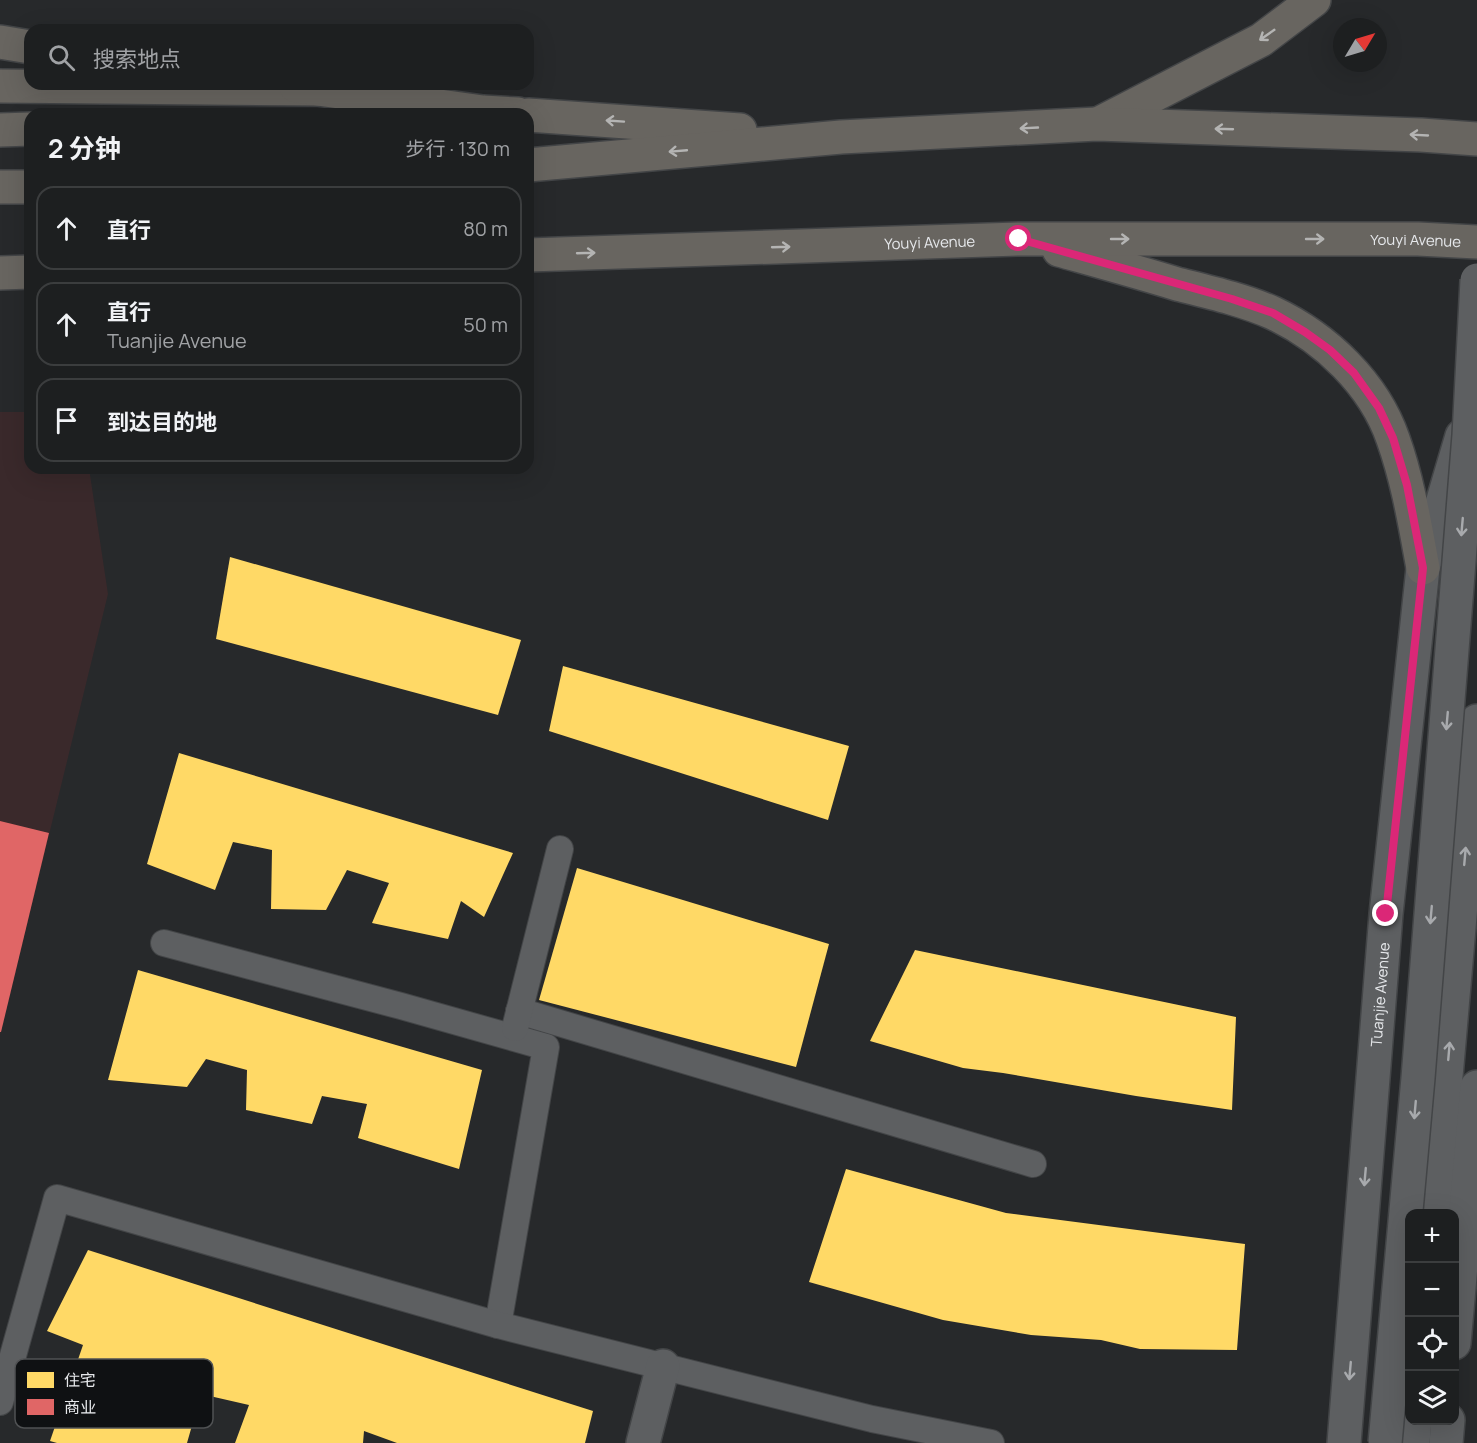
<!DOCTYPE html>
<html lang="zh">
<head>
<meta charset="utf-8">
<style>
	body { margin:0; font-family:Manrope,"Noto Sans SC",sans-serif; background:#2a2c2d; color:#f1f3f6 }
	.controls { position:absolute; right:18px; bottom:18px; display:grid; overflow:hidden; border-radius:12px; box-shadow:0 6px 24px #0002 }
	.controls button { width:54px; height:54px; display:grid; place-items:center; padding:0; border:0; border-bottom:2px solid #3b3d3e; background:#1d1f20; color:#f1f3f6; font:30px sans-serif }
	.compass { position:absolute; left:1333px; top:18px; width:54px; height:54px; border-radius:50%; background:#1d1f20; box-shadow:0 6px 24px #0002; rotate:52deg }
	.stop { position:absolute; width:18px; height:18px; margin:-14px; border:4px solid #db2777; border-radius:50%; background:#fff }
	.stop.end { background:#db2777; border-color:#fff; box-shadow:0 2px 6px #0008 }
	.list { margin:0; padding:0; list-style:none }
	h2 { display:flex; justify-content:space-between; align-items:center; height:78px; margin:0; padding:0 24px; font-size:26px }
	h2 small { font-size:20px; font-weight:400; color:#a0a2a5 }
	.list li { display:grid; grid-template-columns:39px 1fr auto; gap:18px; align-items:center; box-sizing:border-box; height:84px; margin:0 12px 12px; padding:0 12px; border:2px solid #3b3d3e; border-radius:18px }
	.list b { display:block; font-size:22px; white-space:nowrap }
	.list p { margin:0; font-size:20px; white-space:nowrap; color:#a0a2a5 }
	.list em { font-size:20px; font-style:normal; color:#a0a2a5 }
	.icon { flex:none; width:33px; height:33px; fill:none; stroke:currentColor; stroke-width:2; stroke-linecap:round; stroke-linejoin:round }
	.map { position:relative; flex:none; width:1477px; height:1443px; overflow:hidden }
	.search { position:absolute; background:#1d1f20; box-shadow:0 6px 24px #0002; left:24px; top:24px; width:510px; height:66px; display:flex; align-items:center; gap:15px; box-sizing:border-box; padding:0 21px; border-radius:18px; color:#a0a2a5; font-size:22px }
	.panel { position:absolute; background:#1d1f20; box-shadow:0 6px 24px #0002; left:24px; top:108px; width:510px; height:366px; border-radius:18px }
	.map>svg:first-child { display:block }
	.commercial { fill:#3a292b }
	.homes { fill:#ffd966 }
	.shops { fill:#e06666 }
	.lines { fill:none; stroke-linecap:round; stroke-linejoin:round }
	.lane-casing { stroke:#434547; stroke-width:28 }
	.street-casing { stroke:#434547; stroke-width:36 }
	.secondary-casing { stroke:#434547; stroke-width:36 }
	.primary-casing { stroke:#434547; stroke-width:36 }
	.lane { stroke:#5d5f61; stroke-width:26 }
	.street { stroke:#5d5f61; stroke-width:33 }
	.secondary { stroke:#5d5f61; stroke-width:33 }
	.primary { stroke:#686560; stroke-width:33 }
	.secondary-bridge-casing { stroke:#434547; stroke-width:36; stroke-linecap:butt }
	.secondary-bridge { stroke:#5d5f61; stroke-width:33 }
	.oneway { stroke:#b4b4b3 }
	.oneway2 { stroke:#a8aaad }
	.route { stroke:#db2777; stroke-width:8 }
	.labels { text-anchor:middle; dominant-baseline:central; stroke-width:6; stroke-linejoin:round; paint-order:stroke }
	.street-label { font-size:15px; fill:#e6e8eb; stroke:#0f1113 }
	.key { fill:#0f1113; stroke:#505254; stroke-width:1.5 }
	.key-label { font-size:16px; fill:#e6e8eb }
</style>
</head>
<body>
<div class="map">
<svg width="1477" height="1443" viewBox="0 0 1477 1443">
	<rect width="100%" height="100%" fill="#27292b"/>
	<polygon class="commercial" points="0,412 30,412 30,468 89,468 108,594 0,1035"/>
	<g class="homes">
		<polygon points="230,557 521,640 498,715 216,639"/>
		<polygon points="563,666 849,746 828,820 549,731"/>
		<polygon points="179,753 513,853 484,917 461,901 448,939 372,923 389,883 347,870 326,910 271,909 272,850 233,842 215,890 147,864"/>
		<polygon points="577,868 829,944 796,1067 539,1000"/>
		<polygon points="915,950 1236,1017 1232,1110 1136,1096 1003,1073 963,1068 870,1041"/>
		<polygon points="138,970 482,1070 459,1169 358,1138 367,1104 322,1096 312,1124 246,1110 247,1070 206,1059 187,1087 108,1080"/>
		<polygon points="846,1169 1006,1213 1245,1244 1237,1350 1140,1349 1101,1340 1031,1335 943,1320 809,1282"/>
		<polygon points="88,1250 593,1411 585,1443 397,1443 364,1431 363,1443 235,1443 249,1405 201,1394 187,1443 57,1443 50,1441 83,1345 47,1331"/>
	</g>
	<polygon class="shops" points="0,821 49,833 1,1032 0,1032"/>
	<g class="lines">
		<defs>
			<g id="lane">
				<polyline points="164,943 401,1006 546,1047 498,1325"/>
				<polyline points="519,1011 1033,1164"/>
				<polyline points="515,1028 560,849"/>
				<polyline points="0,1402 57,1198 498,1325 872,1419 991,1443"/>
			</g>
			<polyline id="street" points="643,1443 663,1366"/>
			<g id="secondary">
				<polyline points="1434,1214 1477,721"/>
				<polyline points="1454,1343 1477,1087"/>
				<path id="s1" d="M 1344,1443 L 1386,914 L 1423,568 L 1462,436"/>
				<polyline points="1413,1443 1415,1420"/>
				<polyline points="1446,1443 1448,1420"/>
			</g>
			<g id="primary">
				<polyline points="0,42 30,47"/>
				<polyline points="0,86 318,89"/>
				<polyline points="296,86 483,112 518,114"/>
				<polyline points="528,115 740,130"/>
				<polyline points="1100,123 1261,40 1314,0"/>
				<polyline points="0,130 30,129"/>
				<polyline points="528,165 841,137 1097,124 1421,135 1477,139"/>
				<polyline points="0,187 30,187"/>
				<path d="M 1059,250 C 1098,261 1138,272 1177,284 C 1209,292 1244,300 1273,313 C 1326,338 1374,384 1393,439 C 1408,481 1415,525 1423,568"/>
				<path id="s2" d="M 528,255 L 1019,239 L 1418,239 L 1477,242"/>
				<polyline points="0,273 30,272"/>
			</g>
		</defs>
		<use href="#lane" class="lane-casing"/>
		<use href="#street" class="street-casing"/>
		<use href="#secondary" class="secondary-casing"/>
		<use href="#primary" class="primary-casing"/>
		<use href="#lane" class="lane"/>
		<use href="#street" class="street"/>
		<use href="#secondary" class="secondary"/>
		<use href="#primary" class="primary"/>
		<defs>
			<polyline id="secondary-bridge" points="1385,1443 1418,1078 1469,435 1477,280"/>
		</defs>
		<use href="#secondary-bridge" class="secondary-bridge-casing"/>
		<use href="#secondary-bridge" class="secondary-bridge"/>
	</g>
	<defs><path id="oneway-shaft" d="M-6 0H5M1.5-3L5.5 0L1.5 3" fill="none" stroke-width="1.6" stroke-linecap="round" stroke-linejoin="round" transform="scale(1.5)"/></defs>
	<g class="oneway">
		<use href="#oneway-shaft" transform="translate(1267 35) rotate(145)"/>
		<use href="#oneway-shaft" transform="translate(615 121) rotate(-176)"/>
		<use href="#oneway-shaft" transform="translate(1029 128) rotate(177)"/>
		<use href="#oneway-shaft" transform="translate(1224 129) rotate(-178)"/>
		<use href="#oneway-shaft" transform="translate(1419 135) rotate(-177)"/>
		<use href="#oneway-shaft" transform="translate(678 151) rotate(175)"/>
		<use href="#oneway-shaft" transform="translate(1120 239)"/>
		<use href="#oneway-shaft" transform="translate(1315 239)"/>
		<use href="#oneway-shaft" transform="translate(781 247) rotate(-2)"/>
		<use href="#oneway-shaft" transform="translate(586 253) rotate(-2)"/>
	</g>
	<g class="oneway2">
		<use href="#oneway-shaft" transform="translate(1462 527) rotate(95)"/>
		<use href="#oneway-shaft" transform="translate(1447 721) rotate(95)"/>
		<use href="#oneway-shaft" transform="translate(1465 856) rotate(-85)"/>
		<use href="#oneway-shaft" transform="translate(1431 915) rotate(95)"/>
		<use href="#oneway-shaft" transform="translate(1449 1051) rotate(-85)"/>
		<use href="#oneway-shaft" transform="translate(1415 1110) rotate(95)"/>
		<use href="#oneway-shaft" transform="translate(1365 1177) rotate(95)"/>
		<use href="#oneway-shaft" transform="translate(1350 1371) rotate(95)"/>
	</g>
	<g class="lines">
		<polyline class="route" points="1019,239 1232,299 1273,313 1305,332 1330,350 1354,373 1379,408 1393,438 1407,485 1423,568 1386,914"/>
	</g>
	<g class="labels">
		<g class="street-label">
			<text stroke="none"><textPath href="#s2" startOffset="888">Youyi Avenue</textPath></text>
			<text stroke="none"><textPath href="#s2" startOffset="402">Youyi Avenue</textPath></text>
			<text stroke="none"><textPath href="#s1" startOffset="450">Tuanjie Avenue</textPath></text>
		</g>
	</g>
	<rect x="15" y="1359" width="198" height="69" rx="9" class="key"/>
	<rect x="27" y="1372" width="27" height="16" fill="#ffd966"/>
	<rect x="27" y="1399" width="27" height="16" fill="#e06666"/>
	<g class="key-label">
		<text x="64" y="1386">住宅</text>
		<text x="64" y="1413">商业</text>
	</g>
</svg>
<div class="controls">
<button>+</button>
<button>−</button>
<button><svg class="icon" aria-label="locate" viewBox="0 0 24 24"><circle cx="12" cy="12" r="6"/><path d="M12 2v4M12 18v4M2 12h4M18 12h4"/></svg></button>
<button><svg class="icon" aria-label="layers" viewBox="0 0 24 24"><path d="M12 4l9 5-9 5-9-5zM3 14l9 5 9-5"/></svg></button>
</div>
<svg class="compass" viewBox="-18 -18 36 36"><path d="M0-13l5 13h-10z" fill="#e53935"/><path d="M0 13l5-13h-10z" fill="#a0a2a5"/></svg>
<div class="stop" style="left:1019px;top:239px"></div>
<div class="stop end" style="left:1386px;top:914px"></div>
<div class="search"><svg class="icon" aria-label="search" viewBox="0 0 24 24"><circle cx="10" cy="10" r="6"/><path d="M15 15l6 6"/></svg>搜索地点</div>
<section class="panel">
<h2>2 分钟<small>步行 · 130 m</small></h2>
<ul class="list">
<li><svg class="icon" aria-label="ahead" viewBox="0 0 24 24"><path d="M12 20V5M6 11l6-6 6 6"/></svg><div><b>直行</b></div><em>80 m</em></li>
<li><svg class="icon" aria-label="ahead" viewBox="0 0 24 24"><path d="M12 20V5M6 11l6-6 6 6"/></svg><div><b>直行</b><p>Tuanjie Avenue</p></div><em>50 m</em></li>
<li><svg class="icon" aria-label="arrive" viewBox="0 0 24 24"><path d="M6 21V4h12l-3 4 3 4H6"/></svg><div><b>到达目的地</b></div></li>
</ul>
</section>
</div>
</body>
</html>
